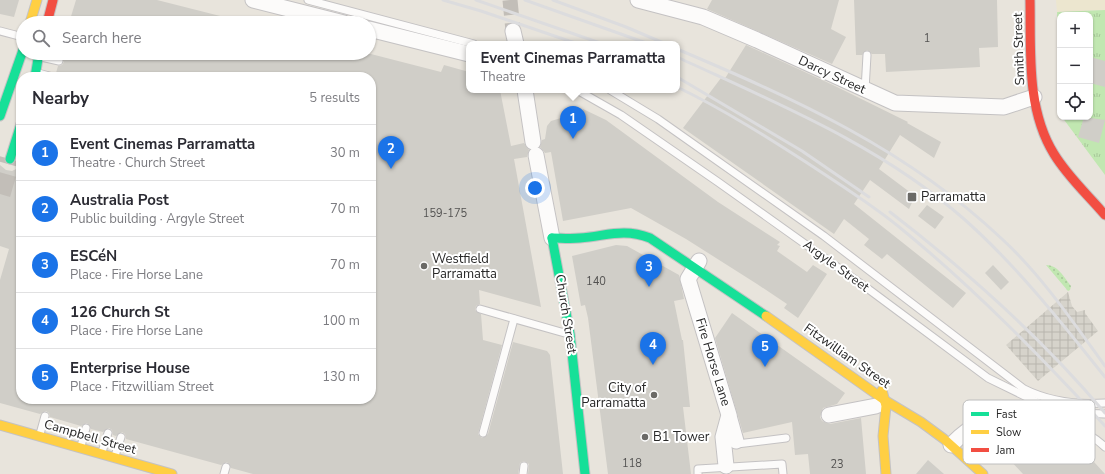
<!DOCTYPE html>
<html lang="en">
<head>
<meta charset="utf-8">
<style>
	body { margin:0; font-family:"Nunito Sans",sans-serif; background:#f2f2f3; color:#2b2b33 }
	.controls { position:absolute; right:12px; top:12px; display:grid; overflow:hidden; border-radius:8px; box-shadow:0 1px 3px #0004 }
	.controls button { width:36px; height:36px; display:grid; place-items:center; padding:0; border:0; border-bottom:1px solid #e1e1e2; background:#fff; color:#2b2b33; font:20px sans-serif }
	.you { position:absolute; left:535px; top:188px; width:14px; height:14px; margin:-10px; border:3px solid #fff; border-radius:50%; background:#1a73e8; box-shadow:0 0 0 6px #1a73e833 }
	.badge { display:grid; place-items:center; width:26px; height:26px; border-radius:50%; background:#1a73e8; color:#fff; font-size:13px; font-weight:700 }
	.pin { position:absolute; translate:-50% -33px; filter:drop-shadow(0 1px 2px #0008) }
	.pin::after { content:''; position:absolute; top:21px; width:14px; height:12px; background:inherit; clip-path:polygon(0 0,100% 0,50% 100%) }
	.popup { position:absolute; left:466px; top:41px; width:214px; height:52px; box-sizing:border-box; display:grid; place-content:center; border-radius:8px; background:#fff; filter:drop-shadow(0 1px 3px #0005); font-size:13px; white-space:nowrap; color:#7c7c81 }
	.popup b { font-size:15px; color:#2b2b33 }
	.popup::after { content:''; position:absolute; left:50%; top:100%; margin-left:-8px; border:8px solid transparent; border-top-color:#fff }
	.list { margin:0; padding:0; list-style:none }
	h2 { display:flex; justify-content:space-between; align-items:center; height:52px; margin:0; padding:0 16px; font-size:17px }
	h2 small { font-size:13px; font-weight:400; color:#7c7c81 }
	.list li { display:grid; grid-template-columns:26px 1fr auto; gap:12px; align-items:center; box-sizing:border-box; height:56px; padding:0 16px; border-top:1px solid #e1e1e2 }
	.list b { display:block; font-size:15px; white-space:nowrap }
	.list p { margin:0; font-size:13px; white-space:nowrap; color:#7c7c81 }
	.list em { font-size:13px; font-style:normal; color:#7c7c81 }
	.icon { flex:none; width:22px; height:22px; fill:none; stroke:currentColor; stroke-width:2; stroke-linecap:round; stroke-linejoin:round }
	.map { position:relative; flex:none; width:1105px; height:474px; overflow:hidden }
	.search { position:absolute; background:#fff; box-shadow:0 1px 3px #0004; left:16px; top:16px; width:360px; height:44px; display:flex; align-items:center; gap:10px; box-sizing:border-box; padding:0 14px; border-radius:22px; color:#7c7c81; font-size:15px }
	.panel { position:absolute; background:#fff; box-shadow:0 1px 3px #0004; left:16px; top:72px; width:360px; height:332px; border-radius:16px }
	.map>svg:first-child { display:block }
	.education { fill:#ece6cf }
	.park { fill:url(#park-tufts) }
	.garden { fill:url(#garden-dots) }
	.plaza { fill:url(#plaza-grid) }
	.building { fill:#d0cec8 }
	.lines { fill:none; stroke-linecap:round; stroke-linejoin:round }
	.street-tunnel { stroke:#c2beb8; stroke-width:15; stroke-dasharray:15 8; stroke-linecap:butt }
	.secondary-tunnel { stroke:#c2beb8; stroke-width:21; stroke-dasharray:21 10; stroke-linecap:butt }
	.lane-casing { stroke:#c4c2c3; stroke-width:9 }
	.street-casing { stroke:#c4c2c3; stroke-width:17 }
	.fast-casing { stroke:#c4c2c3; stroke-width:11 }
	.slow-casing { stroke:#c4c2c3; stroke-width:11 }
	.jam-casing { stroke:#c4c2c3; stroke-width:11 }
	.lane { stroke:#fcfbfa; stroke-width:7 }
	.street { stroke:#fcfbfa; stroke-width:15 }
	.fast { stroke:#16e098; stroke-width:9 }
	.slow { stroke:#ffcf43; stroke-width:9 }
	.jam { stroke:#f24e42; stroke-width:9 }
	.rail { stroke:#dcdcde; stroke-width:3 }
	.poi-dot { fill:#6b6a67; stroke:#fff; stroke-width:1.5 }
	.labels { text-anchor:middle; dominant-baseline:central; stroke-width:4; stroke-linejoin:round; paint-order:stroke }
	.number-label { font-size:11px; fill:#535251 }
	.street-label { font-size:13px; fill:#282828; stroke:#fff }
	.poi-label { font-size:13px; fill:#282828; stroke:#fff; text-anchor:start }
	.key { fill:#fff; stroke:#bebebe; stroke-width:1 }
	.key-label { font-size:11px; fill:#282828 }
</style>
</head>
<body>
<div class="map">
<svg width="1105" height="474" viewBox="0 0 1105 474">
	<defs>
		<pattern id="park-tufts" width="24" height="20" patternUnits="userSpaceOnUse"><rect width="24" height="20" fill="#c1e7b1"/><path d="M3 7l-1-3M5 7V3M7 7l1-3M15 17l-1-3M17 17v-4M19 17l1-3" fill="none" stroke="#a6c698"/></pattern>
		<pattern id="garden-dots" width="8" height="8" patternUnits="userSpaceOnUse"><rect width="8" height="8" fill="#c1e7b1"/><path d="M2 2h.1M6 6h.1" fill="none" stroke="#a6c698" stroke-width="1.8" stroke-linecap="round"/></pattern>
		<pattern id="plaza-grid" width="8" height="8" patternUnits="userSpaceOnUse"><rect width="8" height="8" fill="#d6d3cb"/><path d="M0 4h8M4 0v8" fill="none" stroke="#b8b5ae"/></pattern>
	</defs>
	<rect width="100%" height="100%" fill="#e8e4dc"/>
	<polygon class="education" points="1056,0 1105,0 1105,10 1057,12"/>
	<polygon class="park" points="1105,10 1105,175 1062,117 1090,117 1090,15 1060,15 1060,77 1057,12"/>
	<path class="garden" d="M 1046,265 C 1058,265 1064,277 1071,286 L 1070,290 L 1068,291 Z"/>
	<polygon class="plaza" points="1068,292 1072,306 1077,312 1085,310 1085,313 1098,331 1038,381 1006,345"/>
	<g class="building">
		<polygon points="0,0 19,0 14,17 0,14"/>
		<polygon points="76,0 157,0 232,19 231,23 69,23"/>
		<polygon points="712,0 839,0 831,29 846,37 832,64 707,9"/>
		<polygon points="854,0 997,0 998,47 979,48 980,67 886,72 885,54 872,54 867,50 862,55 856,55"/>
		<polygon points="746,45 833,85 908,122 907,123 941,142 934,158 900,135 879,169 915,196 909,209 870,180 854,204 966,293 953,308 887,254 882,259 864,245 869,239 844,219 834,234 683,128 721,78 724,80"/>
		<polygon points="61,53 367,53 441,72 444,65 469,72 469,90 500,90 511,146 524,143 529,150 527,157 514,159 541,307 479,290 480,304 476,306 475,310 481,314 483,340 502,345 478,434 482,438 488,434 513,342 547,351 550,355 563,474 528,474 529,464 524,461 520,463 518,474 253,474 231,468 227,462 221,465 126,439 125,434 122,432 116,436 113,435 112,430 109,428 103,432 91,429 87,423 81,426 50,417 49,413 46,411 40,414 0,403 0,280 9,249 0,246 0,165 6,170 12,171 18,168 21,163 21,399 371,399 371,77 58,77 56,73 58,66 62,65 64,62 61,56"/>
		<polygon points="1090,57 1105,61 1105,87 1090,83"/>
		<polygon points="583,109 606,120 718,202 780,242 777,245 780,246 777,251 807,272 813,265 827,274 798,318 784,308 787,304 757,284 686,239 631,208 563,221 551,152 545,153 540,147 542,140 545,139 547,126 551,121 561,118 577,120"/>
		<polygon points="1084,117 1105,120 1099,143 1078,137"/>
		<polygon points="927,205 944,217 935,229 918,216"/>
		<polygon points="616,245 627,246 679,275 684,299 674,301 682,340 683,340 690,407 683,407 691,474 608,474 588,318 585,305 581,306 572,256"/>
		<polygon points="993,265 1009,282 1001,290 985,273"/>
		<polygon points="732,313 845,393 837,404 823,408 820,417 822,421 830,424 861,418 866,474 810,474 808,454 795,455 792,422 743,433 715,338"/>
		<polygon points="1031,419 1041,428 1046,423 1048,424 1058,434 1063,428 1105,474 1023,474 1009,459 1015,454 1004,443 1004,430 1012,422"/>
		<polygon points="928,460 944,474 916,474"/>
	</g>
	<g class="lines">
		<polyline class="street-tunnel" points="510,0 513,31"/>
		<polyline class="secondary-tunnel" points="0,194 10,159"/>
		<defs>
			<g id="lane">
				<polyline points="308,0 474,44"/>
				<polyline points="0,31 23,37"/>
				<polyline points="41,57 59,61"/>
				<polyline points="38,73 53,77"/>
				<polyline points="577,90 621,115 718,182 871,291 988,378 1041,404 1078,413 1105,414"/>
				<path d="M 610,90 L 658,119 L 824,236 L 1024,389 C 1050,402 1076,405 1105,403"/>
				<polyline points="865,90 867,55"/>
				<polyline points="480,309 568,334"/>
				<path d="M 1025,412 C 1053,420 1083,426 1105,447"/>
				<polyline points="483,433 514,319"/>
				<polyline points="40,434 45,416"/>
				<polyline points="736,441 737,444 786,438"/>
				<polyline points="81,446 86,428"/>
				<polyline points="102,452 108,433"/>
				<polyline points="115,456 121,437"/>
				<polyline points="224,474 226,467"/>
				<polyline points="523,474 524,466"/>
				<polyline points="698,474 698,469 782,464 783,474"/>
			</g>
			<g id="street">
				<polyline points="253,0 344,23"/>
				<polyline points="638,0 703,17 757,40 895,103 1004,107 1034,97"/>
				<polyline points="369,29 469,54"/>
				<polyline points="513,31 516,44"/>
				<polyline points="525,90 533,142"/>
				<polyline points="536,155 552,238"/>
				<polyline points="699,261 688,279 729,415 723,437 726,466"/>
				<polyline points="829,415 876,406"/>
				<polyline points="729,416 736,441"/>
				<path d="M 951,445 C 974,422 992,414 1025,412"/>
			</g>
			<g id="fast">
				<polyline points="35,77 39,53"/>
				<polyline points="0,116 23,50"/>
				<polyline points="10,159 21,124"/>
				<path d="M 552,238 C 561,238 570,239 580,238 C 607,236 623,228 650,238 L 766,316"/>
				<polyline points="552,238 570,334 585,474"/>
			</g>
			<g id="slow">
				<polyline points="30,23 37,0"/>
				<polyline points="766,316 886,401 921,422 944,439 983,474"/>
				<polyline points="882,390 886,406 883,436 886,474"/>
				<polyline points="0,425 172,474"/>
			</g>
			<g id="jam">
				<path d="M 1030,0 C 1031,51 1026,109 1054,154 C 1068,177 1088,195 1105,215"/>
				<polyline points="47,23 53,0"/>
			</g>
		</defs>
		<use href="#lane" class="lane-casing"/>
		<use href="#street" class="street-casing"/>
		<use href="#fast" class="fast-casing"/>
		<use href="#slow" class="slow-casing"/>
		<use href="#jam" class="jam-casing"/>
		<use href="#lane" class="lane"/>
		<use href="#street" class="street"/>
		<use href="#fast" class="fast"/>
		<use href="#slow" class="slow"/>
		<use href="#jam" class="jam"/>
		<g class="rail">
			<polyline points="443,0 481,11 578,44"/>
			<polyline points="476,0 603,44"/>
			<polyline points="525,0 649,44"/>
			<polyline points="553,0 626,27 666,44"/>
			<path d="M 677,49 C 795,99 907,149 1002,239 C 1042,276 1073,322 1105,366"/>
			<path d="M 677,57 C 776,103 880,145 964,219 C 1017,266 1061,322 1105,377"/>
			<polyline points="677,77 802,151 869,197"/>
			<path d="M 677,87 C 725,110 770,139 815,168 C 845,188 876,207 904,231 C 976,290 1041,357 1105,426"/>
			<path d="M 890,212 C 968,272 1041,337 1105,413"/>
		</g>
	</g>
	<g class="poi-dot">
		<rect x="907" y="192" width="10" height="10" rx="2"/>
		<circle cx="424" cy="266" r="4"/>
		<circle cx="654" cy="395" r="4"/>
		<circle cx="645" cy="437" r="4"/>
	</g>
	<g class="labels">
		<g class="number-label">
			<text x="927" y="38">1</text>
			<text x="445" y="213">159-175</text>
			<text x="596" y="281">140</text>
			<text x="632" y="463">118</text>
			<text x="837" y="464">23</text>
		</g>
		<g class="street-label">
			<text transform="translate(1019 49) rotate(-92)">Smith Street</text>
			<text transform="translate(832 75) rotate(25)">Darcy Street</text>
			<text transform="translate(836 266) rotate(36)">Argyle Street</text>
			<text transform="translate(566 314) rotate(81)">Church Street</text>
			<text transform="translate(847 356) rotate(35)">Fitzwilliam Street</text>
			<text transform="translate(713 362) rotate(73)">Fire Horse Lane</text>
			<text transform="translate(90 437) rotate(16)">Campbell Street</text>
		</g>
		<g class="poi-label">
			<text x="921" y="197">Parramatta</text>
			<text x="432" y="259">Westfield<tspan x="432" dy="15">Parramatta</tspan></text>
			<text x="646" y="388" text-anchor="end">City of<tspan x="646" dy="15">Parramatta</tspan></text>
			<text x="653" y="437">B1 Tower</text>
		</g>
	</g>
	<rect x="963" y="400" width="132" height="64" rx="6" class="key"/>
	<rect x="971" y="412" width="18" height="4" fill="#16e098"/>
	<rect x="971" y="430" width="18" height="4" fill="#ffcf43"/>
	<rect x="971" y="448" width="18" height="4" fill="#f24e42"/>
	<g class="key-label">
		<text x="996" y="418">Fast</text>
		<text x="996" y="436">Slow</text>
		<text x="996" y="454">Jam</text>
	</g>
</svg>
<div class="controls">
<button>+</button>
<button>−</button>
<button><svg class="icon" aria-label="locate" viewBox="0 0 24 24"><circle cx="12" cy="12" r="6"/><path d="M12 2v4M12 18v4M2 12h4M18 12h4"/></svg></button>
</div>
<div class="you"></div>
<div class="pin badge" style="left:573px;top:139px">1</div>
<div class="popup"><b>Event Cinemas Parramatta</b>Theatre</div>
<div class="pin badge" style="left:391px;top:169px">2</div>
<div class="pin badge" style="left:649px;top:287px">3</div>
<div class="pin badge" style="left:653px;top:365px">4</div>
<div class="pin badge" style="left:765px;top:367px">5</div>
<div class="search"><svg class="icon" aria-label="search" viewBox="0 0 24 24"><circle cx="10" cy="10" r="6"/><path d="M15 15l6 6"/></svg>Search here</div>
<section class="panel">
<h2>Nearby<small>5 results</small></h2>
<ul class="list">
<li><span class="badge">1</span><div><b>Event Cinemas Parramatta</b><p>Theatre · Church Street</p></div><em>30 m</em></li>
<li><span class="badge">2</span><div><b>Australia Post</b><p>Public building · Argyle Street</p></div><em>70 m</em></li>
<li><span class="badge">3</span><div><b>ESCéN</b><p>Place · Fire Horse Lane</p></div><em>70 m</em></li>
<li><span class="badge">4</span><div><b>126 Church St</b><p>Place · Fire Horse Lane</p></div><em>100 m</em></li>
<li><span class="badge">5</span><div><b>Enterprise House</b><p>Place · Fitzwilliam Street</p></div><em>130 m</em></li>
</ul>
</section>
</div>
</body>
</html>
